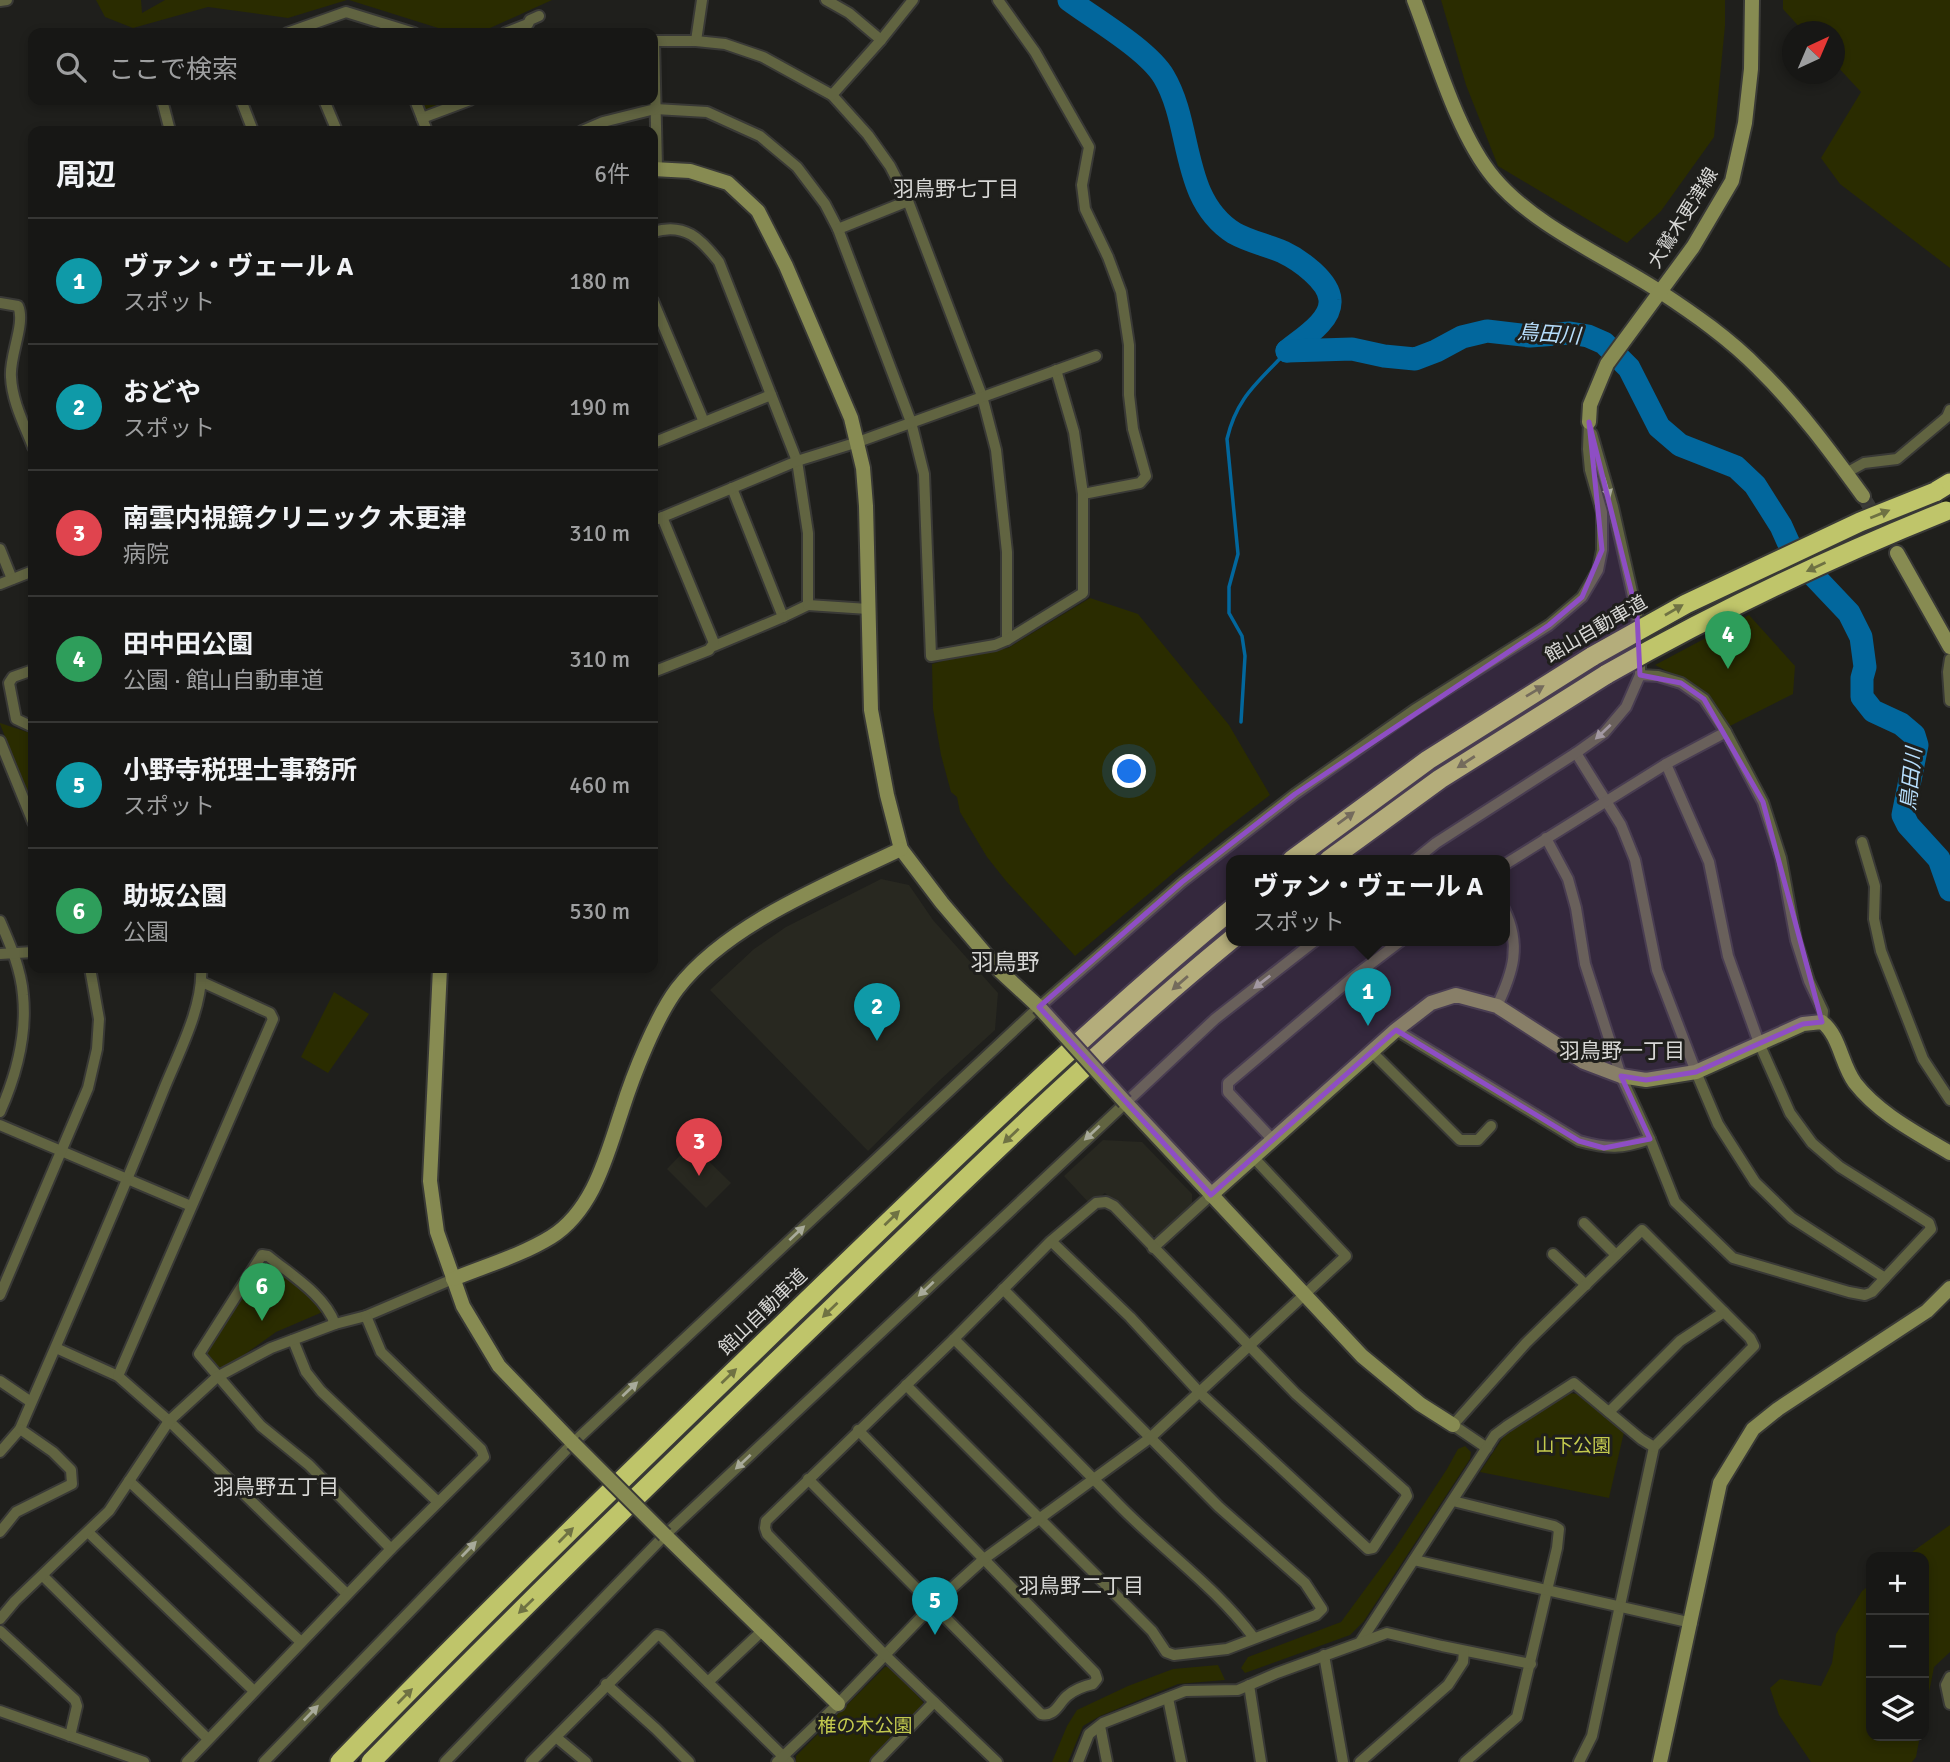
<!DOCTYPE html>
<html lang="ja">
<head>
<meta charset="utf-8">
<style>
	body { margin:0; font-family:Signika,"Noto Sans JP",sans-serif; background:#20201e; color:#f1f3f6 }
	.controls { position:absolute; right:21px; bottom:21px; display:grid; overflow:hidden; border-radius:14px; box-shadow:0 4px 10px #0003 }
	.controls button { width:63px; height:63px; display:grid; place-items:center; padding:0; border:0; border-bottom:2px solid #363634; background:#171715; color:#f1f3f6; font:35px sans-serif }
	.compass { position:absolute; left:1782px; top:21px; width:63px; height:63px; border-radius:50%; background:#171715; box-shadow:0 4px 10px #0003; rotate:44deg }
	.you { position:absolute; left:1130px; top:772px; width:24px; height:24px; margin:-18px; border:5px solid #fff; border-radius:50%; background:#1a73e8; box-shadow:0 0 0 10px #1a73e833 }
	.badge { display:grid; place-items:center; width:46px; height:46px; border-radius:50%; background:#75c0f6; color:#fff; font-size:23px; font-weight:700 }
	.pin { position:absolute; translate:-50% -58px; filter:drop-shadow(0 2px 4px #0008) }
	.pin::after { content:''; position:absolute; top:37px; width:24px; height:21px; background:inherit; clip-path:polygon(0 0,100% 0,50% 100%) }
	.popup { position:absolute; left:1226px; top:855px; width:284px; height:91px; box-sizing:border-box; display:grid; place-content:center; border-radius:14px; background:#171715; filter:drop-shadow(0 2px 5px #0005); font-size:23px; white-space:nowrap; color:#9e9fa0 }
	.popup b { font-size:26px; color:#f1f3f6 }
	.popup::after { content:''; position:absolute; left:50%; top:100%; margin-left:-14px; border:14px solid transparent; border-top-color:#171715 }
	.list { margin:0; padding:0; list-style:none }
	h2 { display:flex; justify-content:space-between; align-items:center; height:91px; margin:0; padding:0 28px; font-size:30px }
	h2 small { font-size:23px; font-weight:400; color:#9e9fa0 }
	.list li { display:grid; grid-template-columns:46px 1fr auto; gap:21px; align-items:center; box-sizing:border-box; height:126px; padding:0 28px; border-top:2px solid #363634 }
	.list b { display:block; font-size:26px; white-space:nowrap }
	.list p { margin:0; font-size:23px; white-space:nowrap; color:#9e9fa0 }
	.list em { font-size:23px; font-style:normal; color:#9e9fa0 }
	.icon { flex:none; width:38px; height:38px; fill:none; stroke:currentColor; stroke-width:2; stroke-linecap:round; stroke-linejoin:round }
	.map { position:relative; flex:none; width:1950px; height:1762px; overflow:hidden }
	.search { position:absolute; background:#171715; box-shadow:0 4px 10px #0003; left:28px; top:28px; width:630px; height:77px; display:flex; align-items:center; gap:18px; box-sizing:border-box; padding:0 24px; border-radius:14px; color:#9e9fa0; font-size:26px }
	.panel { position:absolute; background:#171715; box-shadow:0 4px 10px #0003; left:28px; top:126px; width:630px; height:847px; border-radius:14px }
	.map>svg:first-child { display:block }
	.built { fill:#282820 }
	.green { fill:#2a2c00 }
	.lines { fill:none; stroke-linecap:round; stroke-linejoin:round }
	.stream { stroke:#02679d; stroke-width:3.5 }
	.river { stroke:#02679d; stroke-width:23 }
	.secondary-tunnel { stroke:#3b3b38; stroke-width:14; stroke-dasharray:14 7; stroke-linecap:butt }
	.street-casing { stroke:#393936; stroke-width:14 }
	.secondary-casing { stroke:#393936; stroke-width:18 }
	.highway-casing { stroke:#393936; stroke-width:23 }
	.street { stroke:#616441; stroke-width:10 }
	.secondary { stroke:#878b52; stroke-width:14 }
	.highway { stroke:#bfc56a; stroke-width:19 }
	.secondary-bridge-casing { stroke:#393936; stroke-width:18; stroke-linecap:butt }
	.highway-bridge-casing { stroke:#393936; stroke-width:23; stroke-linecap:butt }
	.secondary-bridge { stroke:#878b52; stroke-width:14 }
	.highway-bridge { stroke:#bfc56a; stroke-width:19 }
	.oneway { fill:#a8aa9a }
	.oneway2 { fill:#6f7243 }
	.marked { fill:#8e4ec4; fill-opacity:0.2; stroke:#8e4ec4; stroke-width:5; stroke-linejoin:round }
	.labels { text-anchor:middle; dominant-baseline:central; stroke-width:6; stroke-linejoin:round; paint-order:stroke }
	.street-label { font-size:19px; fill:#d8d8d6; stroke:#1f1f1c }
	.park-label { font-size:19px; fill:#c3ca4e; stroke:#1f1f1c }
	.neighbourhood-label { font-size:21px; fill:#d8d8d6; stroke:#1f1f1c }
	.water-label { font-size:21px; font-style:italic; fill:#b6ddfb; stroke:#1f1f1c }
	.quarter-label { font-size:23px; fill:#d8d8d6; stroke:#1f1f1c }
</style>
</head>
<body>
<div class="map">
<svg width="1950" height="1762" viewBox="0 0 1950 1762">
	<rect width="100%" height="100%" fill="#1f1f1c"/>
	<g class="built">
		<polygon points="881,879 909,885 933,920 998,993 995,1030 940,1080 868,1151 710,990 754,949 786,927"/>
		<polygon points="1103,1140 1142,1142 1192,1194 1192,1204 1157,1236 1152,1236 1105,1193 1090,1204 1064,1176"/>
		<polygon points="691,1144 731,1183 706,1208 667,1169"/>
	</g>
	<g class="green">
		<polygon points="96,0 141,0 142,13 165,0 347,0 288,18 208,7 133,28 105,17"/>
		<polygon points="349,0 552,0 479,33 454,33"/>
		<polygon points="1441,0 1725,0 1725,26 1714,137 1661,211 1627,243 1498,166 1466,85"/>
		<polygon points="1783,0 1950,0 1950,268 1840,184 1821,158 1861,92 1835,64 1834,32 1803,31 1783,9"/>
		<polygon points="422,100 459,100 427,113"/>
		<polygon points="1090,598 1138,614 1229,725 1270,795 1222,832 1075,956 1006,881 987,857 960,812 957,797 951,792 941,755 933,709 932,664 943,661 947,657 1008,648"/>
		<polygon points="1749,615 1795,666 1793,694 1728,727 1711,700 1698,687 1655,665"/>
		<polygon points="0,723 33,734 33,807 0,724"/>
		<polygon points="334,992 369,1014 328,1073 301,1057"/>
		<polygon points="263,1259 268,1260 325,1311 276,1332 217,1374 202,1354"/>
		<polygon points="1568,1393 1577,1394 1624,1432 1609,1498 1480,1472 1504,1436"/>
		<polygon points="1465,1446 1471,1452 1470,1459 1364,1621 1350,1635 1245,1673 1241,1668 1248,1657 1341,1622 1394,1550 1447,1469 1458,1449"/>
		<polygon points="1950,1525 1950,1652 1934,1667 1924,1718 1924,1557 1905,1557"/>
		<polygon points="1871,1584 1871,1736 1920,1736 1916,1757 1912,1762 1811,1762 1779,1715 1770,1688 1780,1679 1821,1686 1832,1663 1836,1634 1862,1591"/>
		<polygon points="1218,1665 1225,1680 1178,1684 1100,1716 1083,1726 1068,1762 1052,1762 1067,1726 1077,1710 1128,1686 1173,1669"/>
		<polygon points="885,1667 891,1667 923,1702 923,1708 870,1762 796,1762 796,1756"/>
	</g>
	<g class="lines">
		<path class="stream" d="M 1241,722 L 1245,656 L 1242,636 L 1229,613 L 1229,587 L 1238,554 L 1227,439 C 1237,396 1259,382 1287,351"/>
		<g class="river">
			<path d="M 1069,0 C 1096,20 1148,50 1164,77 C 1193,126 1180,199 1234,233 C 1250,242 1267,245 1283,252 C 1300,260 1329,281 1330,300 C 1332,321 1301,339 1287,351"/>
			<polyline points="1287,351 1352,349 1384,356 1415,359 1436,351 1462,337 1487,331 1530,336 1570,333 1588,336 1604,343 1629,368 1659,427 1680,445 1736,467 1755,485 1781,526 1794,555 1849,613 1861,637 1865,667 1862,678 1862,697 1873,711 1901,724 1914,735 1917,745 1903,815 1908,825 1939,859 1950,890"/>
		</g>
		<polyline class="secondary-tunnel" points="1863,496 1897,553"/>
		<defs>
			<g id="street">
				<polyline points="826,0 849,13 881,40"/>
				<polyline points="998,0 1035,52 1089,147 1082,185 1085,209 1108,257 1121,292 1129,345 1129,395 1133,429 1146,476 1140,483 1083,494"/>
				<polyline points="0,1 7,0"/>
				<polyline points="287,33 346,12 414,33"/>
				<polyline points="505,33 528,24 530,20 539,16"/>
				<polyline points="653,41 696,41 725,44 763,57 832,95 868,135 890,166 908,201 982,396 996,450 1007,552 1007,640"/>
				<polyline points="654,41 657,168"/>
				<polyline points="696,41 702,0"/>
				<polyline points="832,95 881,40 913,0"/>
				<polyline points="162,100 170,131"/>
				<polyline points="241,100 253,131"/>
				<polyline points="324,100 337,131"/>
				<polyline points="415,100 427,131"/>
				<polyline points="422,118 470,100"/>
				<polyline points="582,131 603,122 655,109 707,112 760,136 797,167 825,204 838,229 911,422 924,474 931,656 995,645 1007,640 1083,593 1083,494 1074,432 1056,370"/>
				<polyline points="838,229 908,201"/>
				<path d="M 653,232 C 685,222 701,239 719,262 L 797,461 L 808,533 L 808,605 L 783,617 L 732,488"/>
				<polyline points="653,301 704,422"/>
				<path d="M 0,303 L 18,306 C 26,323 9,356 11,377 C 12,401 24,424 33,447"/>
				<polyline points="653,443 771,395"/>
				<polyline points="1846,473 1864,463 1897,459 1947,417 1950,410"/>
				<polyline points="653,521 797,461 858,442 1096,356"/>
				<polyline points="0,549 12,579"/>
				<polyline points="0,584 33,571"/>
				<polyline points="808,605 868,609"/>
				<polyline points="714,646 783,617"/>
				<polyline points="1950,659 1948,672 1950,701"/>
				<polyline points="33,670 13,677 9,683 16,719 33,727"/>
				<polyline points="653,672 709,650 714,643 662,517"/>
				<polyline points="1640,675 1658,676 1681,683 1704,699 1726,732 1763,802 1781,858 1796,940 1809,981 1823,1011 1822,1022"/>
				<polyline points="0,741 33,822"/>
				<polyline points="1576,753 1621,825 1635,860 1657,970 1696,1072 1718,1124 1755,1182 1792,1218 1885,1278"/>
				<polyline points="1546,838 1568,879 1576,908 1585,964 1621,1076 1650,1139 1675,1202 1733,1258 1849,1292 1865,1295 1872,1292 1931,1229 1929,1223 1840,1167 1812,1143 1790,1113 1759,1043 1728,956 1709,862 1666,764"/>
				<polyline points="1862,842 1875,886 1874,919 1881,951 1923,1059 1950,1100"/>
				<polyline points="1415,860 1436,843 1576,753 1604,733 1626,707 1640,675 1640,649 1637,614 1613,507 1592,434"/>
				<polyline points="1504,865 1666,764 1726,732"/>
				<path d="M 0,921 C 10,944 21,969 23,995 C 27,1035 16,1076 0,1112"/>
				<polyline points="0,954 33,952"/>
				<path d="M 1497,1006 C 1513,972 1522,945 1504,909"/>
				<path d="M 1396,1030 L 1579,1141 C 1608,1149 1622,1149 1650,1139"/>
				<polyline points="1372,1052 1460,1140 1478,1140 1491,1126"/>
				<polyline points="0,1125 191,1206"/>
				<polyline points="1273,1140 1228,1092 1228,1083 1352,978 1402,940"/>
				<polyline points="1584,1223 1616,1255"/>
				<polyline points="1153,1248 1211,1195"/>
				<polyline points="1553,1254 1586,1285"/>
				<polyline points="0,1295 88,1088 97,1049 99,1019 90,968"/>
				<path d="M 335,1324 C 325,1295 291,1275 268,1256 L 262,1255 L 199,1354 L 261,1426 L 309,1465 L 391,1549"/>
				<path d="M 954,1339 C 1010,1394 1065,1450 1120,1506 C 1164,1551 1216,1587 1254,1638"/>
				<polyline points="293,1340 306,1372 321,1391 438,1502"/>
				<polyline points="56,1348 118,1376 169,1421 347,1594"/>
				<polyline points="118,1376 273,1019 270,1013 202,982"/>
				<polyline points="0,1381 31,1402"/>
				<polyline points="906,1385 1152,1631 1166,1652 1174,1655 1227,1649 1316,1615 1322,1609 1305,1583 1219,1507 1003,1289"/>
				<polyline points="1609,1412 1680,1341 1724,1312"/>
				<polyline points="1487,1448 1453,1425 1526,1343 1642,1230 1750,1338 1754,1346 1654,1447 1592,1736 1579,1762"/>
				<path d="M 0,1452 L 20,1429 C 68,1318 117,1207 162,1094 C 176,1058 204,1007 201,968"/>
				<path d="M 808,1479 L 1041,1714 C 1055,1717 1058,1704 1067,1696 C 1074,1690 1084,1686 1093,1684 L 1097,1679 L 1095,1673 L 858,1430"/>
				<polyline points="129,1481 301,1642"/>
				<polyline points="1453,1501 1554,1526 1559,1529 1557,1548 1517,1717 1465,1762"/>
				<polyline points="0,1532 16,1512 72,1484 71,1470 53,1452 20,1429"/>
				<polyline points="88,1532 254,1691"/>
				<polyline points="1414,1560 1692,1623"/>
				<polyline points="43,1576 208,1739"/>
				<polyline points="0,1619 15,1601 109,1511 169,1421 217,1377 271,1348 335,1324 366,1316 453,1279"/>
				<polyline points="0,1631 75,1700 77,1706 70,1736"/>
				<polyline points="1361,1641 1495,1435 1507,1426 1574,1383 1641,1439 1654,1447"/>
				<polyline points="1324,1655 1343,1762"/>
				<polyline points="1950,1677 1946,1685 1950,1704"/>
				<polyline points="708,1682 762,1631"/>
				<polyline points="606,1684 656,1729 689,1762"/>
				<polyline points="1249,1685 1261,1762"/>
				<polyline points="1168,1698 1181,1762"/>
				<polyline points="0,1711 144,1762"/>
				<polyline points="1100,1726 1107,1762"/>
				<polyline points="557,1738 586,1762"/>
				<polyline points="187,1762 391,1549 484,1457 481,1449 381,1352 366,1316"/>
				<polyline points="264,1762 573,1443 1039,1007 1182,882 1295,794 1414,710 1549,625 1582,597 1598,570 1602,550 1602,512 1590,470 1588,449 1589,422"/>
				<polyline points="445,1762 665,1535 1215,1019 1316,940"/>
				<polyline points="531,1762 657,1635 661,1636 789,1762"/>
				<polyline points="777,1762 838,1704 933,1605 984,1559 1150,1438 1346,1256 1254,1158"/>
				<polyline points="876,1762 934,1702"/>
				<polyline points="997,1762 885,1655 767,1534 765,1528 766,1521 954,1339 1051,1241 1096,1203 1106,1202 1114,1206 1296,1394 1405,1491 1407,1496 1373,1548 1368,1549 1200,1393 1130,1317 1051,1241"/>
				<polyline points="1078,1762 1089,1734 1103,1723 1185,1691 1238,1690 1277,1673 1387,1633 1442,1646 1531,1664"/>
				<polyline points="1360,1762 1448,1685 1463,1662 1464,1651"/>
			</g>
			<g id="secondary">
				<path d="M 1414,0 C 1435,54 1457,134 1494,178 C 1534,226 1607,257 1659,291 C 1694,314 1730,339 1759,369 C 1798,407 1831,452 1863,496"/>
				<polyline points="653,169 690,171 728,183 758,211 786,266 851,418 863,468 866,506 871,710 887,795 901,849 942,903 1000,971 1039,1007"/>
				<polyline points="1589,422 1590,405 1607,364 1693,247 1732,181 1745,123 1751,69 1752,0"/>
				<polyline points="1897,553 1950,647"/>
				<polyline points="440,968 430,1181 437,1232 463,1306 499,1366 573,1443"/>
				<polyline points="1125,1102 1362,1356 1420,1404 1453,1425"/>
				<path d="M 1211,1195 L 1396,1030 L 1431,1003 L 1456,995 L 1497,1006 L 1584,1062 L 1621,1076 L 1646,1080 L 1696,1072 L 1803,1024 L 1822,1022 C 1840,1036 1841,1064 1855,1083 C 1879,1114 1917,1133 1950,1153"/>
				<path d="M 453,1279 C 485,1266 522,1255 551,1237 C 594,1210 607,1154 622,1110 C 633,1075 656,1017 677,989 C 727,924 828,884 901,849"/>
				<polyline points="665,1535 838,1704"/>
				<polyline points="1660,1762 1720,1483 1753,1429 1778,1409 1927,1311 1950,1288"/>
			</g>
			<g id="highway">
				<polyline points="1935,492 1950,483"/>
				<polyline points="1292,860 1428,760 1593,656"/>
				<polyline points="1329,860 1440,779 1607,674"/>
				<path d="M 340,1762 C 488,1609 641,1461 794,1313 C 937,1175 1079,1036 1232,909"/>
				<path d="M 371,1762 C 523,1606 679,1455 836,1304 C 965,1180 1093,1053 1232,939"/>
			</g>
		</defs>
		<use href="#street" class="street-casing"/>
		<use href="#secondary" class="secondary-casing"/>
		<use href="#highway" class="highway-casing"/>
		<use href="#street" class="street"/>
		<use href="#secondary" class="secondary"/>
		<use href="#highway" class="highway"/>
		<defs>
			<g id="secondary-bridge">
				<polyline points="1039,1007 1125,1102"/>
				<polyline points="573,1443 665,1535"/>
			</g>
			<g id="highway-bridge">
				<polyline points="1593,656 1686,604 1860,522 1935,492"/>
				<path d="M 1607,674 C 1716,612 1829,558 1946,511"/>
			</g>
		</defs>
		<use href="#secondary-bridge" class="secondary-bridge-casing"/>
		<use href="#highway-bridge" class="highway-bridge-casing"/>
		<use href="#secondary-bridge" class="secondary-bridge"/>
		<use href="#highway-bridge" class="highway-bridge"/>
	</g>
	<defs><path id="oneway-solid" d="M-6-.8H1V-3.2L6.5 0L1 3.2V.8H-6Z" transform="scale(1.75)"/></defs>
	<g class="oneway">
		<use href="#oneway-solid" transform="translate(1607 488) rotate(74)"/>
		<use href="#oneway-solid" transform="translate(1603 732) rotate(137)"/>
		<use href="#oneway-solid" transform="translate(1262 982) rotate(142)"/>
		<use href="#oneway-solid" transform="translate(1092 1133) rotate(137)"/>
		<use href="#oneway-solid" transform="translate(797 1233) rotate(-43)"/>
		<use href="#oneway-solid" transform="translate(926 1289) rotate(137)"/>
		<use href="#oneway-solid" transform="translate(630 1389) rotate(-43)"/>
		<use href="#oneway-solid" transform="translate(743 1462) rotate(137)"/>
		<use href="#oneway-solid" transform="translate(469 1549) rotate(-46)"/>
		<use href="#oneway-solid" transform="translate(311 1713) rotate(-46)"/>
	</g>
	<g class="oneway2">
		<use href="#oneway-solid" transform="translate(1880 514) rotate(-22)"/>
		<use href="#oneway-solid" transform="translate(1816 567) rotate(155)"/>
		<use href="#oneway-solid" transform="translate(1674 610) rotate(-30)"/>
		<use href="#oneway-solid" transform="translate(1535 691) rotate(-31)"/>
		<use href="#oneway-solid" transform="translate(1466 762) rotate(147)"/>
		<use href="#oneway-solid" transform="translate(1346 818) rotate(-36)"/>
		<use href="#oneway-solid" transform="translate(1180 983) rotate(139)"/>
		<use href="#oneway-solid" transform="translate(1011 1136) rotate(137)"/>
		<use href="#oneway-solid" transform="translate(892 1218) rotate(-44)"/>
		<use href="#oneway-solid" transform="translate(830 1310) rotate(136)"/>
		<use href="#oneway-solid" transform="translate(729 1376) rotate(-44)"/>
		<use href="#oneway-solid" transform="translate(566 1535) rotate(-45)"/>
		<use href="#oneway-solid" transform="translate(526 1606) rotate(136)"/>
		<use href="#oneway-solid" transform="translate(405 1696) rotate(-45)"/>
	</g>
	<path class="marked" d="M 1589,422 L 1637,614 L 1640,675 L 1681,683 L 1704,699 L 1763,802 L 1822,1022 L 1803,1024 L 1696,1072 L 1646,1080 L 1621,1076 L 1650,1139 L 1604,1148 L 1579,1141 L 1396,1030 L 1211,1195 L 1039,1007 L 1182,882 L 1295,794 L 1549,625 L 1582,597 L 1602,550 Z"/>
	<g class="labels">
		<g class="street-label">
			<text transform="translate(1683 218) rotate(-58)">大鷲木更津線</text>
			<text transform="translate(1596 629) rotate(-30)">館山自動車道</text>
			<text transform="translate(763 1312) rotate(-44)">館山自動車道</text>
		</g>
		<g class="park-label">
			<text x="1573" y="1446">山下公園</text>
			<text x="865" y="1726">椎の木公園</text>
		</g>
		<g class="neighbourhood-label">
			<text x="956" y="189">羽鳥野七丁目</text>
			<text x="1622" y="1051">羽鳥野一丁目</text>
			<text x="276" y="1487">羽鳥野五丁目</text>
			<text x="1081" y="1586">羽鳥野二丁目</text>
		</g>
		<g class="water-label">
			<text transform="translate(1549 334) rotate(4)">鳥田川</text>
			<text transform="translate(1911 779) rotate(-84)">鳥田川</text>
		</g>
		<g class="quarter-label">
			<text x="1005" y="962">羽鳥野</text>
		</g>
	</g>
</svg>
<div class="controls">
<button>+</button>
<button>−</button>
<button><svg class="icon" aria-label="layers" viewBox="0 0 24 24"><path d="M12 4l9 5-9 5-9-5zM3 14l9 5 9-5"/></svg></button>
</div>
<svg class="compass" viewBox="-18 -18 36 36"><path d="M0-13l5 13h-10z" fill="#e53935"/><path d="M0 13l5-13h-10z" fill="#9e9fa0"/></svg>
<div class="you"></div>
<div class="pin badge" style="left:1368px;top:1026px;background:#0f9aa8">1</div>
<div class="popup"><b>ヴァン・ヴェール A</b>スポット</div>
<div class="pin badge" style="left:877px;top:1041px;background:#0f9aa8">2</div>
<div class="pin badge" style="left:699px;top:1176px;background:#e0444e">3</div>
<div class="pin badge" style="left:1728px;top:669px;background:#2e9e5b">4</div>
<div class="pin badge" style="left:935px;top:1635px;background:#0f9aa8">5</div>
<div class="pin badge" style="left:262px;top:1321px;background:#2e9e5b">6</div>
<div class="search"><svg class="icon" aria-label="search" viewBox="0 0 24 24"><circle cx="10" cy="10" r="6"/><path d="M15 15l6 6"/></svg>ここで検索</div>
<section class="panel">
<h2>周辺<small>6件</small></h2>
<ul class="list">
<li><span class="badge" style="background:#0f9aa8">1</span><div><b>ヴァン・ヴェール A</b><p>スポット</p></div><em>180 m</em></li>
<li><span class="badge" style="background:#0f9aa8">2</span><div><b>おどや</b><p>スポット</p></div><em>190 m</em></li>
<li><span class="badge" style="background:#e0444e">3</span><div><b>南雲内視鏡クリニック 木更津</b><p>病院</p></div><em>310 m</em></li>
<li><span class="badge" style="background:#2e9e5b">4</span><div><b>田中田公園</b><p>公園 · 館山自動車道</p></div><em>310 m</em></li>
<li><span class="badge" style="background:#0f9aa8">5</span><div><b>小野寺税理士事務所</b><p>スポット</p></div><em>460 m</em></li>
<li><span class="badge" style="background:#2e9e5b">6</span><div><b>助坂公園</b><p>公園</p></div><em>530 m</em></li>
</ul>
</section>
</div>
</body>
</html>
